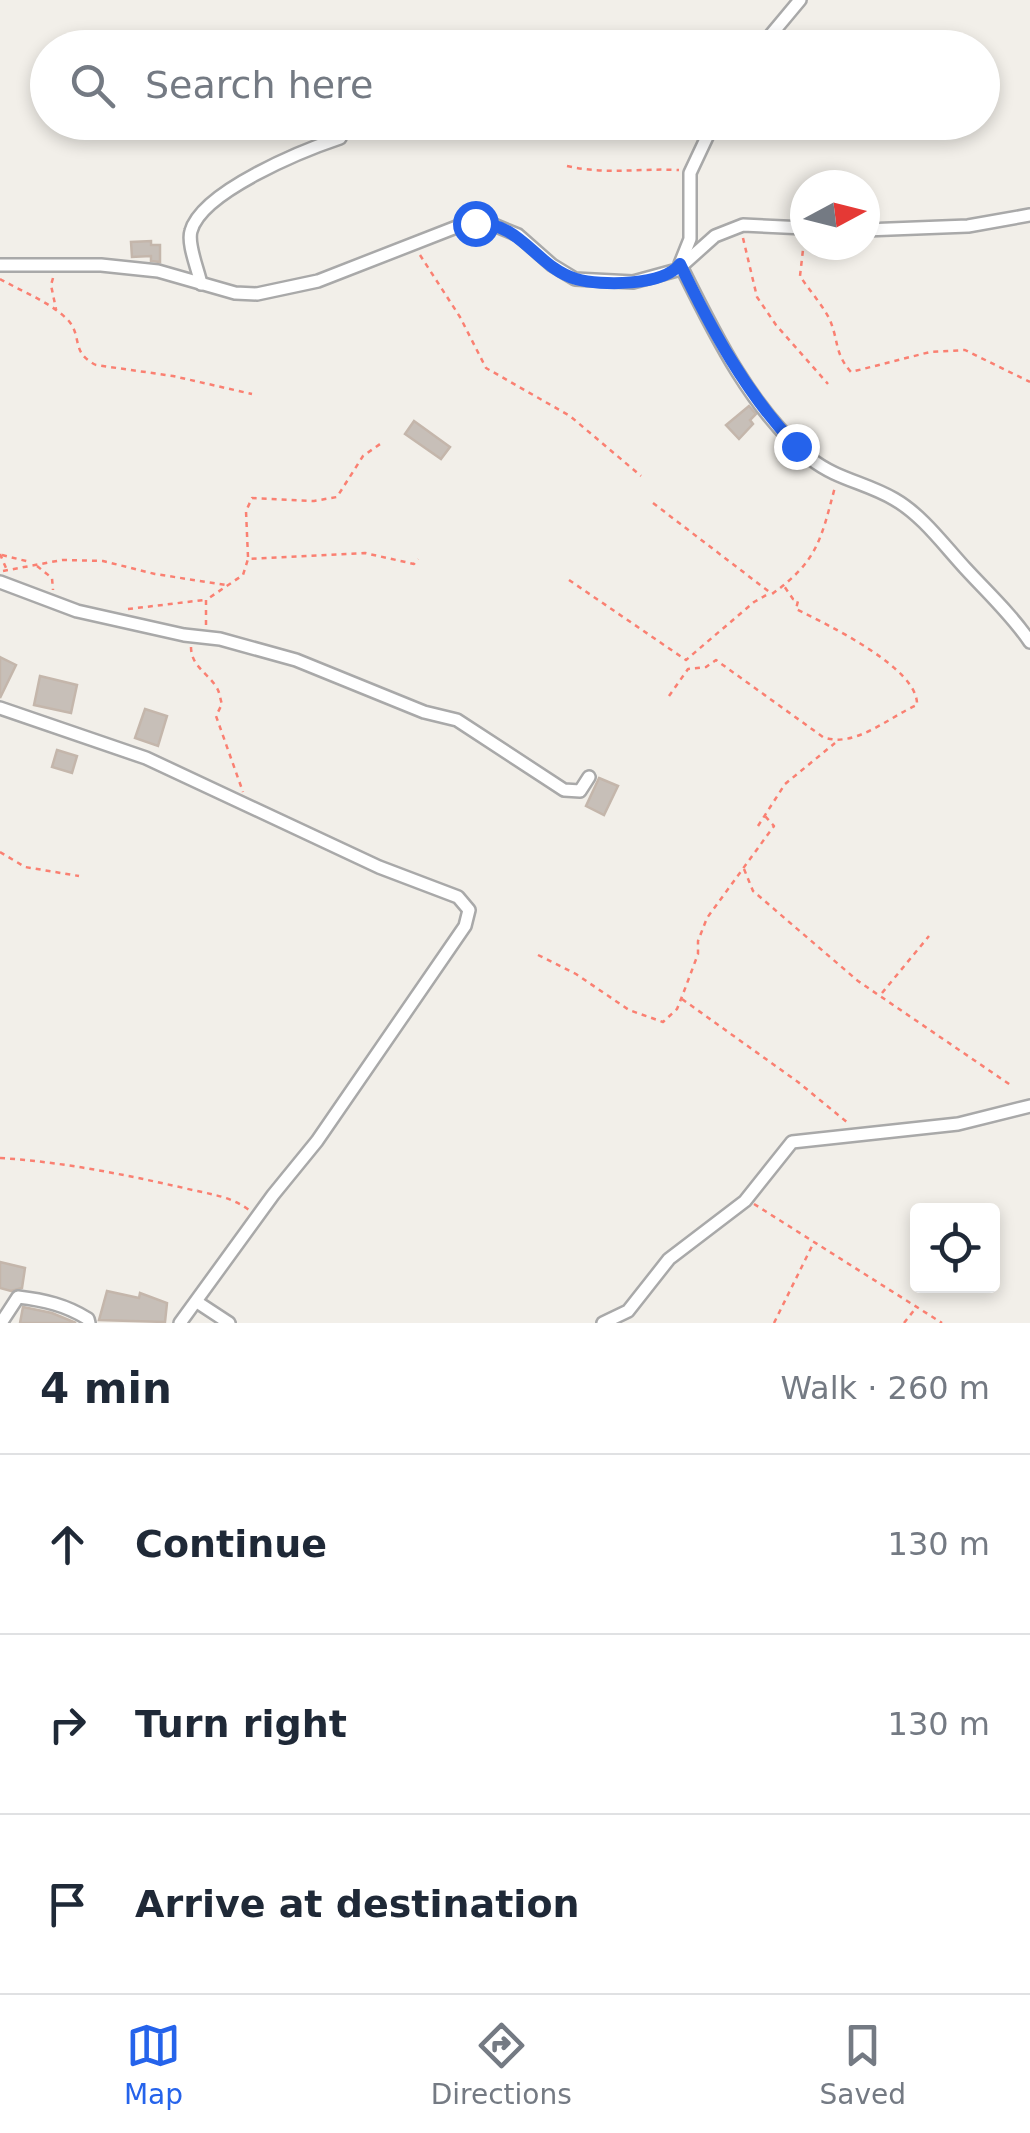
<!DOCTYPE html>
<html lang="en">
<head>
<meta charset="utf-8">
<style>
	body { margin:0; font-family:"DejaVu Sans",sans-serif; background:#f6f6f7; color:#1f2937 }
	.controls { position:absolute; right:30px; bottom:30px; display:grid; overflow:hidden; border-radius:10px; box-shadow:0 5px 15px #0003 }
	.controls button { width:90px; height:90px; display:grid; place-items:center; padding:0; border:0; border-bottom:2px solid #e0e1e3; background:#fff; color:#1f2937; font:50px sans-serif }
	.compass { position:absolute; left:790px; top:170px; width:90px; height:90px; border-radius:50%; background:#fff; box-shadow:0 5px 15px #0003; rotate:83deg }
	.stop { position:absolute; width:30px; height:30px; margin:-22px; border:8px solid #2563eb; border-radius:50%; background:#fff }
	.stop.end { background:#2563eb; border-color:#fff; box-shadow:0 2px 10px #0008 }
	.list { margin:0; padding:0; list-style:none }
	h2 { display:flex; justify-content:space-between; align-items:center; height:130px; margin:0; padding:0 40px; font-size:42px }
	h2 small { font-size:32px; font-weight:400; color:#747a83 }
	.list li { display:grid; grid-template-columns:65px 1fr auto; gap:30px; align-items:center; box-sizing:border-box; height:180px; padding:0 40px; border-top:2px solid #e0e1e3 }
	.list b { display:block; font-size:38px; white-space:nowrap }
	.list em { font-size:32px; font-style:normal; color:#747a83 }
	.icon { flex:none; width:55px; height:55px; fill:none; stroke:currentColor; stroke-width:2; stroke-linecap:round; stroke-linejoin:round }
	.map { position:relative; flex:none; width:1030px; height:1323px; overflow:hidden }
	.search { position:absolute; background:#fff; box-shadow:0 5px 15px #0003; left:30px; right:30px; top:30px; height:110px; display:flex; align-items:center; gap:25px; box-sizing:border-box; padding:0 35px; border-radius:55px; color:#747a83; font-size:38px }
	.sheet { height:670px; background:#fff }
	nav { display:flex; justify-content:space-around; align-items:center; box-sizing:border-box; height:140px; border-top:2px solid #e0e1e3; background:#fff; font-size:28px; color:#747a83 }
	nav a { display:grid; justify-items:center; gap:5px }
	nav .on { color:#2563eb }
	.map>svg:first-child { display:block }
	.building { fill:#c7bfb8; stroke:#c4b6ab; stroke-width:2.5 }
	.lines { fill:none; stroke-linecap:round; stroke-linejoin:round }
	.minor-casing { stroke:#a9a9a9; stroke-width:16 }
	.path { stroke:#fa8072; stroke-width:2.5; stroke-dasharray:5 5; stroke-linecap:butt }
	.minor { stroke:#fff; stroke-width:11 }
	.route { stroke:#2563eb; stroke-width:12 }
</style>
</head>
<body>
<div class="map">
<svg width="1030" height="1323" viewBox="0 0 1030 1323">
	<rect width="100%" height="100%" fill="#f2efe9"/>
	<g class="building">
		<polygon points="151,241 151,245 160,245 160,262 151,261 151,256 132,257 131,242"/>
		<polygon points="749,406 756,414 750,420 753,424 739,439 726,425"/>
		<polygon points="414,421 450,447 441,459 405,434"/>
		<polygon points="0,657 16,665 0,698"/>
		<polygon points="40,676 77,685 71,713 34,705"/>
		<polygon points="145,709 167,716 158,746 135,738"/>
		<polygon points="57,750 77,756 72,773 52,767"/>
		<polygon points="599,778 618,786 604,815 586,806"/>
		<polygon points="0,1262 25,1268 22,1288 11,1291 0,1288"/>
		<polygon points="107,1291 139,1298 140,1293 167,1303 165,1322 99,1320"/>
		<polygon points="23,1307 52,1313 76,1323 20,1323"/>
	</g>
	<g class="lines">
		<defs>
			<g id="minor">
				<polyline points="760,48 800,0"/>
				<path d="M 714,122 L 690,173 L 690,239 L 680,264 C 714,333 751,410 811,459 C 836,479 867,483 894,499 C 922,515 943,544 965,568 C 987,592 1012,615 1030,642"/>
				<polyline points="865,230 968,226 1030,215"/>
				<polyline points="0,265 101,265 158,271 235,293 257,294 318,281 459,226 489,223 518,235 552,265 575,279 633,282 677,270 715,236 743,225 805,228"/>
				<path d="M 201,284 C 198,269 187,244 191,231 C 202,191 304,150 340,138"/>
				<polyline points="0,582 77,611 184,635 220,639 296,660 424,712 457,720 564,790 580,791 589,777"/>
				<polyline points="0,708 146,758 379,867 458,897 469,910 465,926 317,1141 273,1195 180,1323"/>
				<polyline points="197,1302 229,1323"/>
				<path d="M 1,1323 L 18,1297 C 44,1300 66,1305 88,1319 L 89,1323"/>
				<polyline points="603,1323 628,1311 669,1259 745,1201 792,1142 958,1124 1030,1106"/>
			</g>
		</defs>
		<use href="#minor" class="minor-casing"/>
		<g class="path">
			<path d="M 567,166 C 606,175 639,168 679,170"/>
			<polyline points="743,238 757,297 776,325 828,384"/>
			<path d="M 804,241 L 800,276 C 809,290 821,303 829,318 C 839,340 834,353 851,372 L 930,352 L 965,350 L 1030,382"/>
			<polyline points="420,255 460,317 486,368 570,416 641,476"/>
			<polyline points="53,278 51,285 56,309"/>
			<path d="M 0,279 C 23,292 50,302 68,320 C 83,337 70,352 96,365 L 173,376 L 252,394"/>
			<path d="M 653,503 L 772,594 C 818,561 821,539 835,487"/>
			<polyline points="0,554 6,568"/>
			<polyline points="2,555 30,562"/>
			<polyline points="248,557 246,511 252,498 314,501 337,497 363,456 383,442"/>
			<polyline points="37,566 52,578 53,590"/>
			<polyline points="3,571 62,560 103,561 155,574 226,585"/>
			<polyline points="569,580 686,660 754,602 770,593"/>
			<polyline points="128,609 204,600"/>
			<polyline points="206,625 206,600 243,575 248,559 365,553 414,564 418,559"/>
			<path d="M 191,647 C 191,666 208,673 217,688 C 220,693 220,699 222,704 L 216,716 L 243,792"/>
			<path d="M 669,696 L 688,669 L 706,667 L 716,660 L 823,737 C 854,749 889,717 917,705 C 919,668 826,624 796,609 L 798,601 L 793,599 L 784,586"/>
			<polyline points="758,826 785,784 835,743"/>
			<polyline points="0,852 25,867 79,876"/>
			<polyline points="744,869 753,891 858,981 1012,1086"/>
			<polyline points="538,955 576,974 629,1010 663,1022 677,1009 683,994 698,954 698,941 707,918 774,826 764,815"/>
			<polyline points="882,993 929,936"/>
			<polyline points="682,999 798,1082 848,1123"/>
			<path d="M 0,1158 C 63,1162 122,1174 184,1188 C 207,1194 229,1195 249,1210"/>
			<polyline points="754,1204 942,1323"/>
			<polyline points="774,1323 812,1246"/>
			<polyline points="904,1323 915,1309"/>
		</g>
		<use href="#minor" class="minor"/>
	</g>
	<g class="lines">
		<path class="route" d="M 475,223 C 521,222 536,267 576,279 C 601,286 664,286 680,264 C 711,329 746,393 796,446"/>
	</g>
</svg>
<div class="controls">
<button><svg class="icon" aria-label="locate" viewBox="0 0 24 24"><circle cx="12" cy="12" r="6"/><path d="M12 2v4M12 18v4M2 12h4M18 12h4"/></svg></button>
</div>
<svg class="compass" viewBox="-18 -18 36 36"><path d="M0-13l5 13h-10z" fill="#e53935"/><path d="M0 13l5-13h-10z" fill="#747a83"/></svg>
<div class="stop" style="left:475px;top:223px"></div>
<div class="stop end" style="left:796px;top:446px"></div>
<div class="search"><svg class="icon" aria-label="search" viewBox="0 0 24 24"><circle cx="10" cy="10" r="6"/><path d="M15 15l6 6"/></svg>Search here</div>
</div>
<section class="sheet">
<h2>4 min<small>Walk · 260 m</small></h2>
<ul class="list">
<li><svg class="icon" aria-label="ahead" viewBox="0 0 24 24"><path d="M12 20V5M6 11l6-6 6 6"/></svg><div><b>Continue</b></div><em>130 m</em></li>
<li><svg class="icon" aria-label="right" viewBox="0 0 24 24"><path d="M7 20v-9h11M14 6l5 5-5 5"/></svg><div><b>Turn right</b></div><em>130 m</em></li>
<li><svg class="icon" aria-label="arrive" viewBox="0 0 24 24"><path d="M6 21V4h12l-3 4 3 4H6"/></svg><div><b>Arrive at destination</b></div></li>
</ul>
</section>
<nav>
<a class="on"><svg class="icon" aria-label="map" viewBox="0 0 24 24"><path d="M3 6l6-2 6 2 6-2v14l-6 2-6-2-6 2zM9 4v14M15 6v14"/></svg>Map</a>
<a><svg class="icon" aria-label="directions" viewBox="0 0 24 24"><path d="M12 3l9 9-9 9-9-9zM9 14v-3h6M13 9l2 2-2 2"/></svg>Directions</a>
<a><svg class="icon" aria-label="saved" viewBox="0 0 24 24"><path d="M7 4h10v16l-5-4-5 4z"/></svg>Saved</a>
</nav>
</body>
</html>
